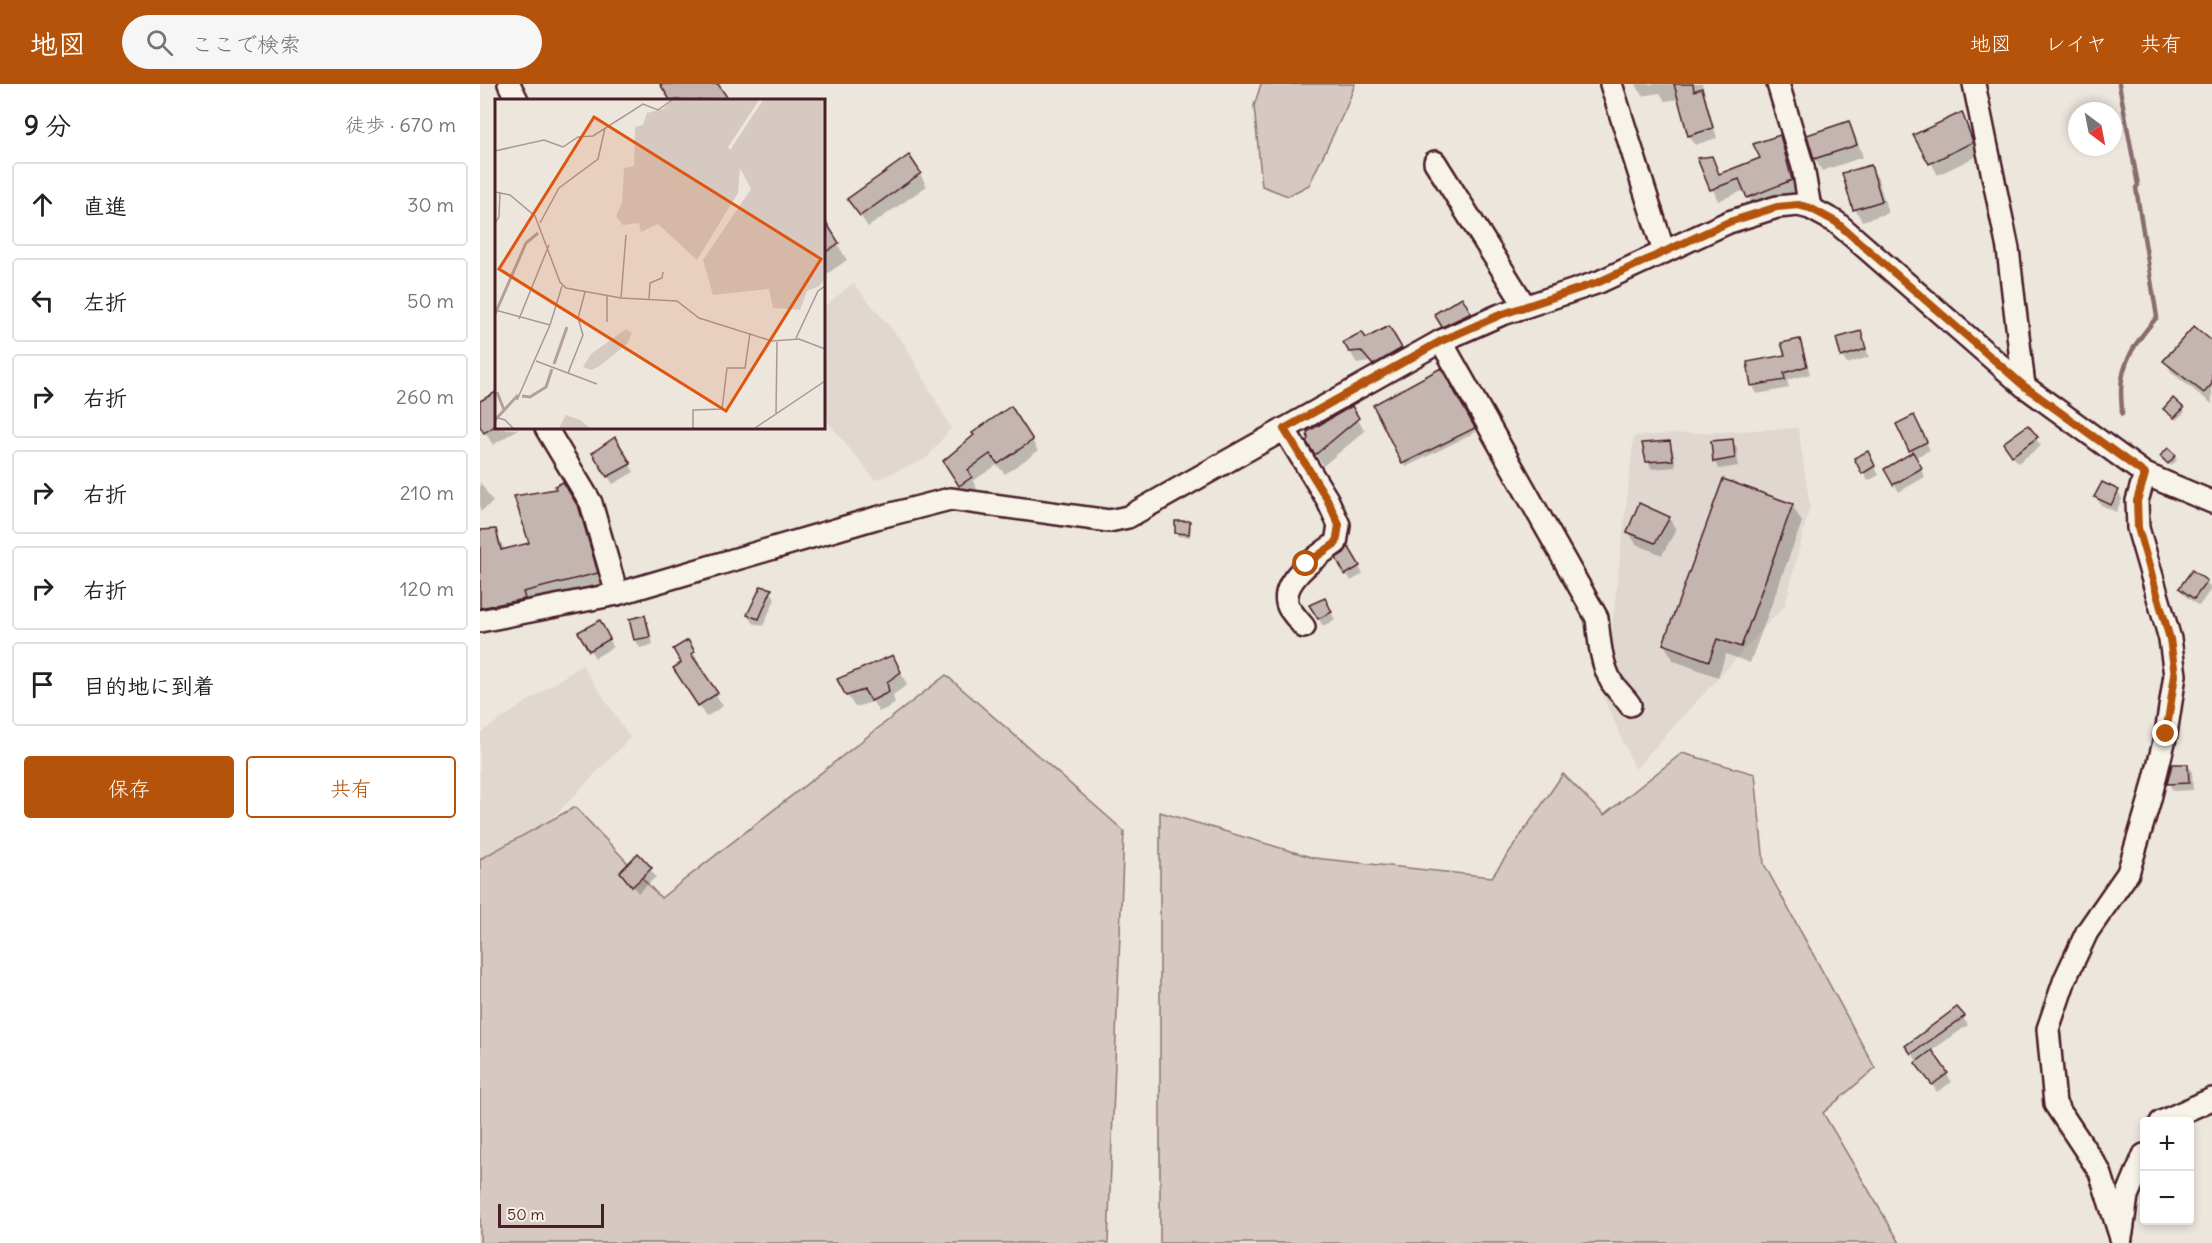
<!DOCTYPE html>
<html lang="ja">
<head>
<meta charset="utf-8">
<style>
	body { margin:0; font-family:Delius,"Klee One",sans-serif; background:#f6f6f6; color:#202124 }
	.controls { position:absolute; right:18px; bottom:18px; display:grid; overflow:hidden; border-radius:6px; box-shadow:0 3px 9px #0003 }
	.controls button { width:54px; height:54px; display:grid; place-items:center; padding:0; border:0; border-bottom:2px solid #e0e0e0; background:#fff; color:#202124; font:30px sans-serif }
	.compass { position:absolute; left:1588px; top:18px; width:54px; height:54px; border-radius:50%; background:#fff; box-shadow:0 3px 9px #0003; rotate:148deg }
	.scale { position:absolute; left:18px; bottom:15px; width:106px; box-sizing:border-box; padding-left:6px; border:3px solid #4a1f2b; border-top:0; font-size:16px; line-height:21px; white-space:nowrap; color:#4a1f2b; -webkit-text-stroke:4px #f7f3e8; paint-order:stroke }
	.stop { position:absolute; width:18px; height:18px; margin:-14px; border:4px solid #b45309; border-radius:50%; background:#fff }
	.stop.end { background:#b45309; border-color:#fff; box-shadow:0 2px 6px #0008 }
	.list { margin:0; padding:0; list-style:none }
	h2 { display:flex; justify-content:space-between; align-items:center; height:78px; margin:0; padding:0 24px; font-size:26px }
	h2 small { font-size:20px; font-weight:400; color:#757577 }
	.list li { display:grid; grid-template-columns:39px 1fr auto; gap:18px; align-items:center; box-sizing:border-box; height:84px; margin:0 12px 12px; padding:0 12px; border:2px solid #e0e0e0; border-radius:6px }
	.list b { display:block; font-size:22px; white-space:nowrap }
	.list em { font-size:20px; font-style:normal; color:#757577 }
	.actions { display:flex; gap:12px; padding:18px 24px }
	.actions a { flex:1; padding:14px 0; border:2px solid #b45309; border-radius:6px; text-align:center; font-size:21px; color:#b45309 }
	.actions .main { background:#b45309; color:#fff }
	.icon { flex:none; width:33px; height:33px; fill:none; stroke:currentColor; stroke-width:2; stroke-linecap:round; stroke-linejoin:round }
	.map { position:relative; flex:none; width:1732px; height:1159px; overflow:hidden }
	header { display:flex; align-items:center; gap:36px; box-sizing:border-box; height:84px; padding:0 30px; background:#b45309; color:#fff }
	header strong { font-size:28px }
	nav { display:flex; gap:33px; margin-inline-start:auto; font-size:21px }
	.search { width:420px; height:54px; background:#f6f6f6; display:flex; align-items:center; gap:15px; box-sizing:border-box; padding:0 21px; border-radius:33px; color:#757577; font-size:22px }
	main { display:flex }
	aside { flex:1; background:#fff }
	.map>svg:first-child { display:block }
	.built { fill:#e0d7d0 }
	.green { fill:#d5c9c2; stroke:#907476; stroke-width:1.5 }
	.shadow { fill:#0003 }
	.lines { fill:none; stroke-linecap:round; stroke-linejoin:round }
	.stream { stroke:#896c6f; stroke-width:4.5 }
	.building { fill:#c4b5b0; stroke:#4a1f2b; stroke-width:1.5 }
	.minor-casing { stroke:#4a1f2b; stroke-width:26 }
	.minor { stroke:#f7f3e8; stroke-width:21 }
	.route { stroke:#b45309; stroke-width:8 }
	.inset-river { fill:none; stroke:#b39f9d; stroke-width:3 }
	.inset-road { fill:none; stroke:#ab9696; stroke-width:1.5 }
	.view { fill:#e0560e; fill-opacity:0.15; stroke:#e0560e; stroke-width:3 }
	.inset-edge { fill:none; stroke:#4a1f2b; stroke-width:3 }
</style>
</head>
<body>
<header>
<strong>地図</strong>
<div class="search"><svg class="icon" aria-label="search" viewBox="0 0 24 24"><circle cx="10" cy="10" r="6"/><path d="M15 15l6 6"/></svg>ここで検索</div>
<nav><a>地図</a><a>レイヤ</a><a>共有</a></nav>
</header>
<main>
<aside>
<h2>9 分<small>徒歩 · 670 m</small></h2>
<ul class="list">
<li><svg class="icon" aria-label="ahead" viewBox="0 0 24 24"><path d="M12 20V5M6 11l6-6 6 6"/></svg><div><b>直進</b></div><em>30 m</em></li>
<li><svg class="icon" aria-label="left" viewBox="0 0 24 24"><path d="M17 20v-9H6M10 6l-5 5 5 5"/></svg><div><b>左折</b></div><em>50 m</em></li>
<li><svg class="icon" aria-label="right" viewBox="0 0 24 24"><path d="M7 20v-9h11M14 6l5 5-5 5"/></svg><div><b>右折</b></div><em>260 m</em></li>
<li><svg class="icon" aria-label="right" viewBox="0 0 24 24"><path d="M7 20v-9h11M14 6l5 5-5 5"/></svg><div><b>右折</b></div><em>210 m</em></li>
<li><svg class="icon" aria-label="right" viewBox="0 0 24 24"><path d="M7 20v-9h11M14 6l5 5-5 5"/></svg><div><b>右折</b></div><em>120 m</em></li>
<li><svg class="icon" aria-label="arrive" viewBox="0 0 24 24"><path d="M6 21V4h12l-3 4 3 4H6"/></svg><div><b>目的地に到着</b></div></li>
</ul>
<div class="actions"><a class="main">保存</a><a>共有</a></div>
</aside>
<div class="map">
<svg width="1732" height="1159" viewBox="0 0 1732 1159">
	<rect width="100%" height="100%" fill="#ece6dd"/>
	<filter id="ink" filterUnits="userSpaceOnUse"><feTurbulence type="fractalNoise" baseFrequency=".0167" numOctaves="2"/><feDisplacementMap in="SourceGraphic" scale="12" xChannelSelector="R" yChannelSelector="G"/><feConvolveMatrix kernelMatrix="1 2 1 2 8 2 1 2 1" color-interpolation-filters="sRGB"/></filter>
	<g filter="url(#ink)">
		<g class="built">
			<polygon points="373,199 425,261 471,344 446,375 395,396 344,333 344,223"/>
			<polygon points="1318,344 1330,422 1305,521 1155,685 1124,614 1154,352"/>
			<polygon points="102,581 150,654 56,751 0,774 0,649"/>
		</g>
		<g class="green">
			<polygon points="781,0 875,0 866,24 829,101 808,112 782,102 774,22"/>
			<polygon points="466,591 644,747 628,1159 0,1159 0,775 95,723 181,814"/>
			<polygon points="1202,669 1275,690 1284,780 1395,984 1343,1029 1420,1159 680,1159 680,728 834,774 1012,793 1083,690 1124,731"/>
		</g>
		<g class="shadow">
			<polygon points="181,0 237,0 247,16 192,16"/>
			<polygon points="1156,0 1222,0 1237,54 1215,61 1209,51 1199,15 1185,17 1180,9 1162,12"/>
			<polygon points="1481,30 1488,42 1499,71 1458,91 1436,52"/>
			<polygon points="1368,39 1375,51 1383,73 1342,87 1335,75 1329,52"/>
			<polygon points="1299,53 1306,64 1318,108 1275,125 1265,106 1238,117 1219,75 1231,74 1240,91 1282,75"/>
			<polygon points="1391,83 1398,95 1408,129 1382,137 1375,125"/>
			<polygon points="440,90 447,102 388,143 369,115"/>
			<polygon points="344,138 367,176 344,192"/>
			<polygon points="981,215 994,237 967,250 956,231"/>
			<polygon points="909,244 928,277 901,292 889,278 877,280 865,258 886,256"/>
			<polygon points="1380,248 1389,273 1367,280 1362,272"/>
			<polygon points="1319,257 1323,265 1330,290 1307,296 1309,304 1277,310 1273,302 1269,279 1307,272"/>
			<polygon points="1732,259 1732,320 1692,289 1685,277"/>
			<polygon points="961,286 996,348 926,383 895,321"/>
			<polygon points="16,309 16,344 38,345 13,361 0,340 0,319"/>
			<polygon points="871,324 885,347 843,382 828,357"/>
			<polygon points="1703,324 1705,328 1696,336 1687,328"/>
			<polygon points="1418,340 1438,341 1450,366 1434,374 1445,393 1419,408 1406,386 1433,370"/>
			<polygon points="1548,343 1561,362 1538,379 1529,367"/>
			<polygon points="135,355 154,388 133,400 118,378"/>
			<polygon points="552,356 558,367 525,390 517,381 493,397 497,404 487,412 465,377"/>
			<polygon points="1252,356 1257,364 1258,382 1239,385 1234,377"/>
			<polygon points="1189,358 1193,366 1196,383 1172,385 1167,377"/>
			<polygon points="1688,366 1697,376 1691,382 1682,373"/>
			<polygon points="1387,369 1399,391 1388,397 1376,375"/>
			<polygon points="0,398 13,418 0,428"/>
			<polygon points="83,400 106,439 124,503 0,540 0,448 15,446 25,467 51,460"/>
			<polygon points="1638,407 1642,415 1636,428 1621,421 1616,413"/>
			<polygon points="1312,421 1322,438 1270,579 1246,570 1238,593 1194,577 1184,560"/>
			<polygon points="1189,434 1196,446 1182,471 1156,460 1149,448"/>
			<polygon points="709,439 711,442 710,453 698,452 696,449"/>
			<polygon points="868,465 883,490 871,497 858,475"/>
			<polygon points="1726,498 1731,505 1719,522 1705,512 1701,504"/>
			<polygon points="291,507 295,515 283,542 273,539 268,531"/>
			<polygon points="831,522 849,523 855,536 843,542"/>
			<polygon points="164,533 169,541 173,561 160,564 155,556 151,536"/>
			<polygon points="119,538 133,563 115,574 100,549"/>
			<polygon points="207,558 220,580 217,581 243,622 226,633 202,596"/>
			<polygon points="413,572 427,601 413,611 415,620 399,628 393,618 375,623 367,611"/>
			<polygon points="1708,681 1712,689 1713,706 1693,707 1689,699"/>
			<polygon points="158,771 176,793 158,809 142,788"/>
			<polygon points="1477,925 1488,941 1451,967 1472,998 1457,1008 1427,962"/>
		</g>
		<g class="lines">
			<path class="stream" d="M 1639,0 L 1658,101 L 1656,104 L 1677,233 C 1658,255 1641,277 1641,307 C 1641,314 1642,322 1642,330"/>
		</g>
		<g class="building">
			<polygon points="180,0 238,0 249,16 190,16"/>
			<polygon points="1194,0 1213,0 1214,7 1222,4 1233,44 1208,52"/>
			<polygon points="1482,28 1493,58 1449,80 1433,51"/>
			<polygon points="1369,37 1377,61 1334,75 1327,51"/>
			<polygon points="1300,51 1312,96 1267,114 1259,95 1230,106 1217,74 1232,72 1239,90 1280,74 1273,60"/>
			<polygon points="429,71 441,89 380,132 367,115"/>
			<polygon points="1391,81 1402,117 1373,126 1362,89"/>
			<polygon points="344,135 359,159 344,169"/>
			<polygon points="982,213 991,229 962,243 954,230"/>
			<polygon points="909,242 922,264 893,281 881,267 869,268 863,258 882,248 886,254"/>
			<polygon points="1714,242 1732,257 1732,300 1724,309 1683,277"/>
			<polygon points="1381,247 1386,265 1361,273 1356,254"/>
			<polygon points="1320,255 1327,282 1304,289 1305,296 1271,302 1267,278 1305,271 1301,259"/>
			<polygon points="961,284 995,344 922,380 893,321"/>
			<polygon points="16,308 16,341 4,349 0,342 0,317"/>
			<polygon points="1693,314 1704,324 1694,334 1683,325"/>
			<polygon points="531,322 553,356 518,380 510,370 488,386 492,393 479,402 463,377 494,351 492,349"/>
			<polygon points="872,322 879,334 835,371 826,357 828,355 827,348"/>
			<polygon points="1434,331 1447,358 1429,367 1416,340"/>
			<polygon points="1548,341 1558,353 1532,372 1523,359"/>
			<polygon points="135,353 151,380 127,393 112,369"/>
			<polygon points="1253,355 1255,374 1233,378 1231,357"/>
			<polygon points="1190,357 1193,376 1166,378 1162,359"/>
			<polygon points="1688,364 1696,371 1688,380 1680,372"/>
			<polygon points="1388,367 1395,382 1382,390 1374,374"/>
			<polygon points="1433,368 1442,384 1413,401 1404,385"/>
			<polygon points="1243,395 1313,420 1261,563 1237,555 1229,577 1183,560"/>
			<polygon points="83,398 99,424 118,489 43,508 45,515 0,524 0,446 16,445 21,466 49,459 34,412 76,405 75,402"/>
			<polygon points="1622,398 1639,406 1631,421 1614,413"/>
			<polygon points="1159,419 1190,433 1175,459 1147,448"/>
			<polygon points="695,437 710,437 709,450 695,449"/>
			<polygon points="868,462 880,482 865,491 856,474 864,469"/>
			<polygon points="1712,486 1727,497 1714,515 1699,504"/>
			<polygon points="281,502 292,505 279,535 267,531"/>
			<polygon points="845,514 852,528 838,535 829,521"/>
			<polygon points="165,531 170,553 154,556 149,535"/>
			<polygon points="120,536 130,555 109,567 98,548"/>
			<polygon points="208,556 215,568 211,570 238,609 218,622 193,584 201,579 193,565"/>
			<polygon points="413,571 421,588 407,598 409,608 391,617 384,606 366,612 357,595"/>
			<polygon points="1692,680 1708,680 1709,699 1687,700"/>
			<polygon points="158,769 172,784 152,803 140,788"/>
			<polygon points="1477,923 1485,932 1431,970 1425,962"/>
			<polygon points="1452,966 1468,989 1452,1001 1435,979"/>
		</g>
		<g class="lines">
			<defs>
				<g id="minor">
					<polyline points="29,0 37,16"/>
					<polyline points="1131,0 1184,168"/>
					<polyline points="1298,0 1323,83 1330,124"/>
					<polyline points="1494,0 1528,165 1544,302"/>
					<polyline points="955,78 1045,222"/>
					<path d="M 961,257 L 1117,534 C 1119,555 1121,580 1132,599 C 1137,606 1145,614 1150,621"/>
					<polyline points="66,344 111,419 137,510"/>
					<path d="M 804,345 L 847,415 L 859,441 L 856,459 C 839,471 796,499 809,524 C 813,530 819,537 824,543"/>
					<polyline points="0,537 137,510 396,434 470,415 629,437 648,433 961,257 1020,231 1119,198 1249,138 1297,123 1318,121 1330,124 1356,138 1544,302 1665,390 1732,418"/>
					<polyline points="1681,1038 1732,1015"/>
					<polyline points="1642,1148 1647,1112 1664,1071"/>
					<polyline points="1641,1154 1620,1088 1575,1020 1568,945 1585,895 1607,848 1648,789 1670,715 1686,650 1695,591 1690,555 1658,444 1657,417 1665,390"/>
				</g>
			</defs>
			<use href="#minor" class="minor-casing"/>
			<use href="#minor" class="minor"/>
		</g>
	</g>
	<g class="lines" filter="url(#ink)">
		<polyline class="route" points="826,480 856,459 859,441 847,415 804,345 961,257 1020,231 1119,198 1249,138 1297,123 1318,121 1330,124 1356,138 1544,302 1665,390 1657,417 1658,444 1690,555 1695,591 1686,650"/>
	</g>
	<g transform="translate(15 15)">
		<rect width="330" height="330" fill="#ece6dd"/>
		<path d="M 177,1 L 264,1 L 233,48 L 235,51 L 268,1 L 330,1 L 330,180 L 324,187 L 312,192 L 305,211 L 278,209 L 274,190 L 218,196 L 208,161 L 256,90 L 245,69 L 243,94 L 202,161 L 163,125 L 146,133 L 144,124 L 128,126 L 121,117 L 127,104 L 129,69 L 139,67 L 140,28 L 148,26 L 152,14 L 168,10 ZM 131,230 L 137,234 L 132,245 L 103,268 L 96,271 L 88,268 L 96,255 ZM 71,316 L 85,321 L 95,329 L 64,329 Z" fill="#d5c9c2"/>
		<path class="inset-river" d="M 0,215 L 31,144 L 43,134M 59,265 L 72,228M 2,293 L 9,311M 27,297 L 35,298 L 51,288 L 57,270M 0,321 L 23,296"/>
		<path class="inset-road" d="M 0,52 L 49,41 L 68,48 L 83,38 L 98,37 L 148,5 L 163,11 L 177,1M 0,93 L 15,96 L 40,117 L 65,183 L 71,189 L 126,199 L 182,202 L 204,219 L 277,242 L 304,240 L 330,250M 0,124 L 4,118 L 5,93M 45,124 L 64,89 L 103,60 L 110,29M 126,199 L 131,136M 154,201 L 155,184 L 167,179 L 168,173M 0,211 L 55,226M 24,220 L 54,146M 112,223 L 112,197M 301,239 L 323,192 L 330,187M 41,262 L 102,285M 73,274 L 88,236 L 83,219 L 90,193M 22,301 L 55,226 L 67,187M 281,314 L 282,243M 0,318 L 10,321 L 18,329M 198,329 L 198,311 L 227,310 L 232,269 L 250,269 L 255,234M 260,329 L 330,282"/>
		<path class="view" d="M 99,18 L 326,160 L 231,312 L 4,170 Z"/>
		<rect width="330" height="330" class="inset-edge"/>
	</g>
</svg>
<div class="controls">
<button>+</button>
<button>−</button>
</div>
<svg class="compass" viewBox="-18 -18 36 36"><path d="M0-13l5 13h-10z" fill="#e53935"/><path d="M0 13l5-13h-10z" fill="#757577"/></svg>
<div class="scale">50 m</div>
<div class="stop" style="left:826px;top:480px"></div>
<div class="stop end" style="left:1686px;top:650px"></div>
</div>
</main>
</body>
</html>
